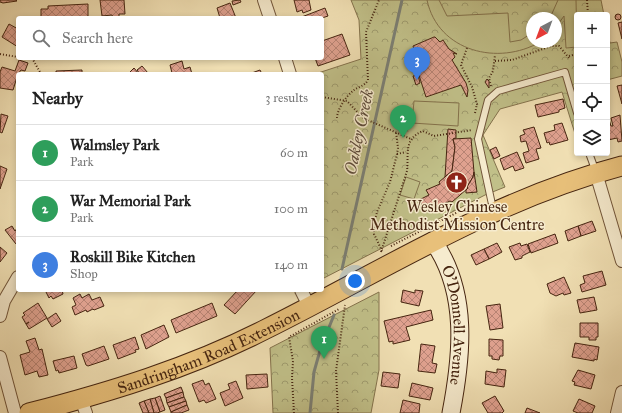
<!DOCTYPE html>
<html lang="en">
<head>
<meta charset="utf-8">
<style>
	body { margin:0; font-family:"IM FELL Great Primer",serif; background:#f6f6f6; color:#222 }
	.controls { position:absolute; right:12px; top:12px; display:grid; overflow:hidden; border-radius:4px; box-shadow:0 2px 6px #0003 }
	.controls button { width:36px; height:36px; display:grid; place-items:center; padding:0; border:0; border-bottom:1px solid #e0e0e0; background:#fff; color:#222; font:20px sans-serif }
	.compass { position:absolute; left:526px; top:12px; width:36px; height:36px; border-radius:50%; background:#fff; box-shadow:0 2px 6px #0003; rotate:221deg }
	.you { position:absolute; left:355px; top:281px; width:14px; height:14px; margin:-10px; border:3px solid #fff; border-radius:50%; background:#1a73e8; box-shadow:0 0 0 6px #1a73e833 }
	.badge { display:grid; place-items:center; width:26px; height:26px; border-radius:50%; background:#8f2418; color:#fff; font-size:13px; font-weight:700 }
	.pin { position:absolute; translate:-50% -33px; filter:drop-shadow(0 1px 2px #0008) }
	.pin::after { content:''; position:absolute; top:21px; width:14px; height:12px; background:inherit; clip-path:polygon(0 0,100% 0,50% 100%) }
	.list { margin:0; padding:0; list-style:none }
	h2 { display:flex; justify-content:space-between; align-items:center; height:52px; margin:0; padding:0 16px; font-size:17px }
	h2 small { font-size:13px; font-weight:400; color:#767676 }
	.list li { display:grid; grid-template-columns:26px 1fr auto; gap:12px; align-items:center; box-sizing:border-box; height:56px; padding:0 16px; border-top:1px solid #e0e0e0 }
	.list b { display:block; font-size:15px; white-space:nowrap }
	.list p { margin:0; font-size:13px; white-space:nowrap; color:#767676 }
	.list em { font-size:13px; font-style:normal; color:#767676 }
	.icon { flex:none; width:22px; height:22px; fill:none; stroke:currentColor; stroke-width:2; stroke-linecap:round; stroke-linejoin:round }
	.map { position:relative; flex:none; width:622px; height:413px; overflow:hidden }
	.search { position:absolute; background:#fff; box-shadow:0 2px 6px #0003; left:16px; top:16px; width:308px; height:44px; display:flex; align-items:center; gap:10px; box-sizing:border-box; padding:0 14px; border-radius:4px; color:#767676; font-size:15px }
	.panel { position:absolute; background:#fff; box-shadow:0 2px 6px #0003; left:16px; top:72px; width:308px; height:220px; border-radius:4px }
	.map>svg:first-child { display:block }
	.park { fill:url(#park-crowns); stroke:#84724c; fill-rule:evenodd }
	.pitch { fill:#c1c089; stroke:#84724c }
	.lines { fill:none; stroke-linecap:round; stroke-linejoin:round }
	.stream { stroke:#7b7f74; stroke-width:3 }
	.building { fill:url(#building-cross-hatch); stroke:#462510 }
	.lane-casing { stroke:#715439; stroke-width:8 }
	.street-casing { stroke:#715439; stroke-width:14 }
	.secondary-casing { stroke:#462510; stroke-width:19 }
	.primary-casing { stroke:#462510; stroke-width:21 }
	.path { stroke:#462510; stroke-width:2; stroke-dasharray:1 2; stroke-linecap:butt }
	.lane { stroke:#f6ebce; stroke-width:6 }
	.street { stroke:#f6ebce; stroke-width:12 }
	.secondary { stroke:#f6ebce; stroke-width:17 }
	.primary { stroke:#e8c07a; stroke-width:19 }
	.labels { text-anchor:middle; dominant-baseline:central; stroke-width:3; stroke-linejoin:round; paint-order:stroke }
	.poi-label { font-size:16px; fill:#462510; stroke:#f6ebce }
	.street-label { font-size:16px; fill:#462510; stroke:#f6ebce }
	.water-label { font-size:17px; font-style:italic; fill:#5c4a3a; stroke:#f6ebce }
</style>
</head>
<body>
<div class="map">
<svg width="622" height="413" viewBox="0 0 622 413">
	<defs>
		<pattern id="park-crowns" width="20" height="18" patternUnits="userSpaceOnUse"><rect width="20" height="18" fill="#c1c089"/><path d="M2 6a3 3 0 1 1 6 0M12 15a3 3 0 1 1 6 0" fill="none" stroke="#9f9c6f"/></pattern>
		<pattern id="building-cross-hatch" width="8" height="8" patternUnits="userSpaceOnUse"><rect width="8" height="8" fill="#dfa18f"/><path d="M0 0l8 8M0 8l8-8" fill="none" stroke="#b78373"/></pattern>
	</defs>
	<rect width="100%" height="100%" fill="#f1e0b4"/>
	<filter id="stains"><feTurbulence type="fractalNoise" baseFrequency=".005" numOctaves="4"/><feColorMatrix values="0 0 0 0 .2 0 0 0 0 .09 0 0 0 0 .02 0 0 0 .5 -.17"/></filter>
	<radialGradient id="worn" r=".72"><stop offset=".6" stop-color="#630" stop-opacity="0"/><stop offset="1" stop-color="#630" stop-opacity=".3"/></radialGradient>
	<g class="park">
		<path d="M 351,0 L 601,0 L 604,15 L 577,15 L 577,140 L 562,92 L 500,109 L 483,135 L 505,187 L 485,195 L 322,279 L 322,74 L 315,74 L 361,59 L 359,20 ZM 532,18 L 556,18 L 556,42 L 532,42 Z"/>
		<polygon points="607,28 610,43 617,42 622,62 622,76 607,80"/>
		<polygon points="379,292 379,370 371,413 273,413 270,348"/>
	</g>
	<g class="pitch">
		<path d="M 427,0 L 439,0 L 447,16 L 508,13 L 510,42 L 521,40 L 532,33 L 532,42 L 540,42 C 499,66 438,52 427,0 Z"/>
		<polygon points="558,0 576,0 577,47 566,48 564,16 556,27 556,18 550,18"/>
		<polygon points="414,101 459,103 458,126 412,123"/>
		<polygon points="406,177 420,182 414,199 400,195"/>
	</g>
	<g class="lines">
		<g class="stream">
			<polyline points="342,269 402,0"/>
			<polyline points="310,413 314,372 321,347 334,315"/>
		</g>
	</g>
	<g class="building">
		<polygon points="0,0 16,0 17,1 3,3 0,2"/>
		<polygon points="100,0 124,0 125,14 119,14 119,17 113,18 112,15 102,16"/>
		<polygon points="240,0 241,2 233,5 232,1"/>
		<polygon points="294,0 309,0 311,10 303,13 302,10 297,12"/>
		<polygon points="230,3 236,18 220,18 217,8"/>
		<polygon points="88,4 88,18 41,18 41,9 48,9 48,6"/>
		<polygon points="325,8 328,16 322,18 299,18"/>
		<circle cx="618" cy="17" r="3"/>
		<polygon points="622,22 622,39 618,23"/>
		<polygon points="9,24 18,29 18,47 2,37"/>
		<polygon points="342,34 350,55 318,66 315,58 322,58 322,41"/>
		<polygon points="434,37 435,37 440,42 443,40 449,49 457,54 453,53 455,57 452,60 466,83 468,90 467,97 461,85 426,97 416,66 418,63 413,46"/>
		<polygon points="19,60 28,63 25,71 21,70 18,74 13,90 0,88 0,72 2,67 15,71"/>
		<polygon points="182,61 184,69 190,67 192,74 169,74 172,73 170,65"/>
		<polygon points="142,66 148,73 147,74 140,74 137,70"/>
		<polygon points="134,68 139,74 128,74"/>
		<polygon points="82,70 82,74 56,74 56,71"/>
		<polygon points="260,70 262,74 249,74"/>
		<polygon points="418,75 420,83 416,85 413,76"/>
		<polygon points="487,79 489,81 489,88 485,82"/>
		<polygon points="622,85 622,104 617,86"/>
		<polygon points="563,99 565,108 559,110 559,112 538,117 535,105"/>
		<polygon points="1,114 8,116 2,133 0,132"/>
		<polygon points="620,115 622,141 618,142 617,138 608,140 607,117 608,116 611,126 613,126 611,118"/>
		<polygon points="562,123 568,140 550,145 549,142 547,143 544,133 555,130 554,125"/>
		<polygon points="534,127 541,148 536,149 539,159 526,163 523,153 529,151 526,141 521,142 520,136 525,134 523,130"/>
		<polygon points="448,129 456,130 456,138 453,139 455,147 452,171 445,177"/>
		<polygon points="471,138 474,172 473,177 467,187 468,188 452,202 450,201 426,212 419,200 429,195 426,190 440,184 439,182 452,171 455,147 453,139"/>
		<polygon points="496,147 500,156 494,159 490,150"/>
		<polygon points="517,152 524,168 515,171 513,166 504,170 500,159"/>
		<polygon points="0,166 7,169 0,189"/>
		<polygon points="474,172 477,192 466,193 466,190 468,188 467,187 473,177"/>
		<polygon points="592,221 596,231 581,236 578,226"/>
		<polygon points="12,226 15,231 18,227 18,242 16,244 5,230"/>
		<polygon points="578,226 581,236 568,241 565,231"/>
		<polygon points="555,234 558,243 531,253 528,244"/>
		<polygon points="497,243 502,252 489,259 484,249"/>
		<polygon points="520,243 521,246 527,244 530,252 522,256 522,258 515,260 509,247"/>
		<polygon points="0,247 7,253 0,262"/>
		<polygon points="484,249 489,259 476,265 471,255"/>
		<polygon points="602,271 606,285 582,292 580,285 585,283 583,276"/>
		<polygon points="564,277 571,293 564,295 563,293 556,296 550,293 547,284"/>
		<polygon points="45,290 62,290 63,294 53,299 51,296 49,298"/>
		<polygon points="238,290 257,290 235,314 224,305"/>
		<polygon points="403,290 415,293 415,290 423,291 419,306 401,302"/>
		<polygon points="80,294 82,298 89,294 92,300 100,297 104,306 94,310 93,309 87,312 86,310 75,315 72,307 76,305 73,298"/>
		<polygon points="594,297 597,310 580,313 577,300"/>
		<polygon points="38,303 47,318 29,329 26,324 29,322 26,324 22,317 25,315 23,313"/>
		<polygon points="212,303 217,316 176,333 171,320"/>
		<polygon points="500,304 503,328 490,330 486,306"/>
		<polygon points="431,310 433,320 406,327 410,340 393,344 393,341 389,342 384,321"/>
		<polygon points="56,313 61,321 52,327 47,319"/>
		<polygon points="580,323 598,323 598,337 596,337 596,340 589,340 589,337 580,337"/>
		<polygon points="164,325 169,337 146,349 141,335"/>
		<polygon points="135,337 139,349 135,350 136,352 118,359 113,345"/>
		<polygon points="35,338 39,350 42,349 48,375 39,377 37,371 25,375 20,355 30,352 26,341"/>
		<polygon points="489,339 503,340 503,356 500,356 499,360 492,359 492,356 489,356"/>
		<polygon points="575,343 599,347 597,360 594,359 594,361 572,357"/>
		<polygon points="421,344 435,346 432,363 437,364 435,373 418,371"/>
		<polygon points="104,346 109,359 88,366 86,365 82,354"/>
		<polygon points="74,356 77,368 59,373 58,370 56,371 53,361"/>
		<polygon points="497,369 506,370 504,387 485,384 486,371 497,373"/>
		<polygon points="578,370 595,375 591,389 574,385 575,382 572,381"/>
		<polygon points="383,372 400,374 398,388 381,386"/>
		<polygon points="267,374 268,387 247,389 246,375"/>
		<polygon points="203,380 205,385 209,383 216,399 206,403 204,400 199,402 192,384"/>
		<polygon points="236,381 243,398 225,406 220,393 230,389 228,384"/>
		<polygon points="412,383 433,388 430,400 409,396"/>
		<polygon points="181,387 183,392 166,398 164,394"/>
		<polygon points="183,392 184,397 167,403 166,398"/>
		<polygon points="160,396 165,410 160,412 155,398"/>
		<polygon points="495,396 504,411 502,413 488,413 482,403"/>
		<polygon points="184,397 186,401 169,407 167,403"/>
		<polygon points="155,398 160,412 157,413 154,413 150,399"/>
		<polygon points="150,399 154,413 149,413 144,401"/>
		<polygon points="579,399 595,406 592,413 578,413 573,411"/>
		<polygon points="403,400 420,404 419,413 400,413"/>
		<polygon points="144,401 149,413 143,413 139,403"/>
		<polygon points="186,401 187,405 171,412 169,407"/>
		<polygon points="187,405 189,410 181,413 171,413 171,412"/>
		<polygon points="527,408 540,413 525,413"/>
	</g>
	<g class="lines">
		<defs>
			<g id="lane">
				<polyline points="589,153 596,172"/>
				<polyline points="493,209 478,139 488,100 498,91 565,72 577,113"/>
			</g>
			<g id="street">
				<polyline points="264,0 270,18"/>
				<polyline points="285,58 290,74"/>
				<polyline points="596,173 622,261"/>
				<polyline points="301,290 309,306"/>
				<polyline points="0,316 4,301 18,277"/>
				<polyline points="0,357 15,413"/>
				<polyline points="81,399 86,413"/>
				<polyline points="617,413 622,392"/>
			</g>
			<g id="secondary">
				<path id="s1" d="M 433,241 C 469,292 462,356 451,413"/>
			</g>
			<g id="primary">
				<path id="s2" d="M 29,413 C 110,392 189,368 264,330 C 383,271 492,200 622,166"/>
			</g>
		</defs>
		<use href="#lane" class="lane-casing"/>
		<use href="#street" class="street-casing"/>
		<use href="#secondary" class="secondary-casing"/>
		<use href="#primary" class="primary-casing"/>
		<g class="path">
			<polyline points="587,0 588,15"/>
			<polyline points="543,42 545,48"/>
			<polyline points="467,48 461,65 472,87 477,104 479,105"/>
			<polyline points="0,54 18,57"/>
			<polyline points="569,56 577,54"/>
			<polyline points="29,58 32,58 41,74"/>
			<polyline points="495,61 512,60 551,46 559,46 569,58"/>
			<polyline points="491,86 489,78 493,71 495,55"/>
			<polyline points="322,97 347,101 363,118 411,139"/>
			<polyline points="475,113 477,104"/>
			<path d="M 337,118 C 337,110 346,96 353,91 C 358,86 364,87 368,80 L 366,32 L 379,0"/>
			<polyline points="397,154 406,152"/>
			<polyline points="391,246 460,211"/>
			<polyline points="382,251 374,234 374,224 377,212 390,182 397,154 398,148 396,132"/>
			<path d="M 381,252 L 407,171 C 409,154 403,139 423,131 L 434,136 L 472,130"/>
			<polyline points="294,413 292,378 293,361 289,337 339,309"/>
			<polyline points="338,413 336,371 345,305"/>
		</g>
		<use href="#lane" class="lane"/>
		<use href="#street" class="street"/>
		<use href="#secondary" class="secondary"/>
		<use href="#primary" class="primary"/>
	</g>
	<defs>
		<symbol id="church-disc" viewBox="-11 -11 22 22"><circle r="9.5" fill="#8f2418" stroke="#f6ebce"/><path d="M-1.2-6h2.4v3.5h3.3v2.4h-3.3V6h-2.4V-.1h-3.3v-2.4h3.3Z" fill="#fff"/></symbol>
	</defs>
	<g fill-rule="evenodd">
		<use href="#church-disc" x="444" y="170" width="25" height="25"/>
	</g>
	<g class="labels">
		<g class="poi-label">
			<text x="457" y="206">Wesley Chinese<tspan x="457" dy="18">Methodist Mission Centre</tspan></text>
		</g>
		<g class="street-label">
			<text stroke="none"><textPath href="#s1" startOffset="89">O'Donnell Avenue</textPath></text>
			<text stroke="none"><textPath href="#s2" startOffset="190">Sandringham Road Extension</textPath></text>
		</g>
		<g class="water-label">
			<text transform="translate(359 132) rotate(-78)">Oakley Creek</text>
		</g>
	</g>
	<rect width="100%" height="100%" filter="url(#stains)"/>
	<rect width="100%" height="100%" fill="url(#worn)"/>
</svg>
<div class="controls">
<button>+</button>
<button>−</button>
<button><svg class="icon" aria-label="locate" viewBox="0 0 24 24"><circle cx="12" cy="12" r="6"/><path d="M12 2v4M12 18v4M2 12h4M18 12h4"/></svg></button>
<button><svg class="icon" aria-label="layers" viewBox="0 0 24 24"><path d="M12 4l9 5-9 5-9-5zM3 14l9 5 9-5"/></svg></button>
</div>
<svg class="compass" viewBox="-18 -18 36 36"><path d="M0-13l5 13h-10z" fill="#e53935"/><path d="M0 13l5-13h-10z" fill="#767676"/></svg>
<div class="you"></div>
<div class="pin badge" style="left:324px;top:359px;background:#2e9e5b">1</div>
<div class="pin badge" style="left:403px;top:138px;background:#2e9e5b">2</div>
<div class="pin badge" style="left:417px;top:80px;background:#3f7fe0">3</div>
<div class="search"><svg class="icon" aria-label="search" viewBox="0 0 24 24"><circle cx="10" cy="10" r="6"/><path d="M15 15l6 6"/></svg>Search here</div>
<section class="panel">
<h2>Nearby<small>3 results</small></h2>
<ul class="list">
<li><span class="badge" style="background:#2e9e5b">1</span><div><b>Walmsley Park</b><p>Park</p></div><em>60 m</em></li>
<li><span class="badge" style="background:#2e9e5b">2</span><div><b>War Memorial Park</b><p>Park</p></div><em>100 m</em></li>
<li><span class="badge" style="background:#3f7fe0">3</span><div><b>Roskill Bike Kitchen</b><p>Shop</p></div><em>140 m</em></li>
</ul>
</section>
</div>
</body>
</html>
